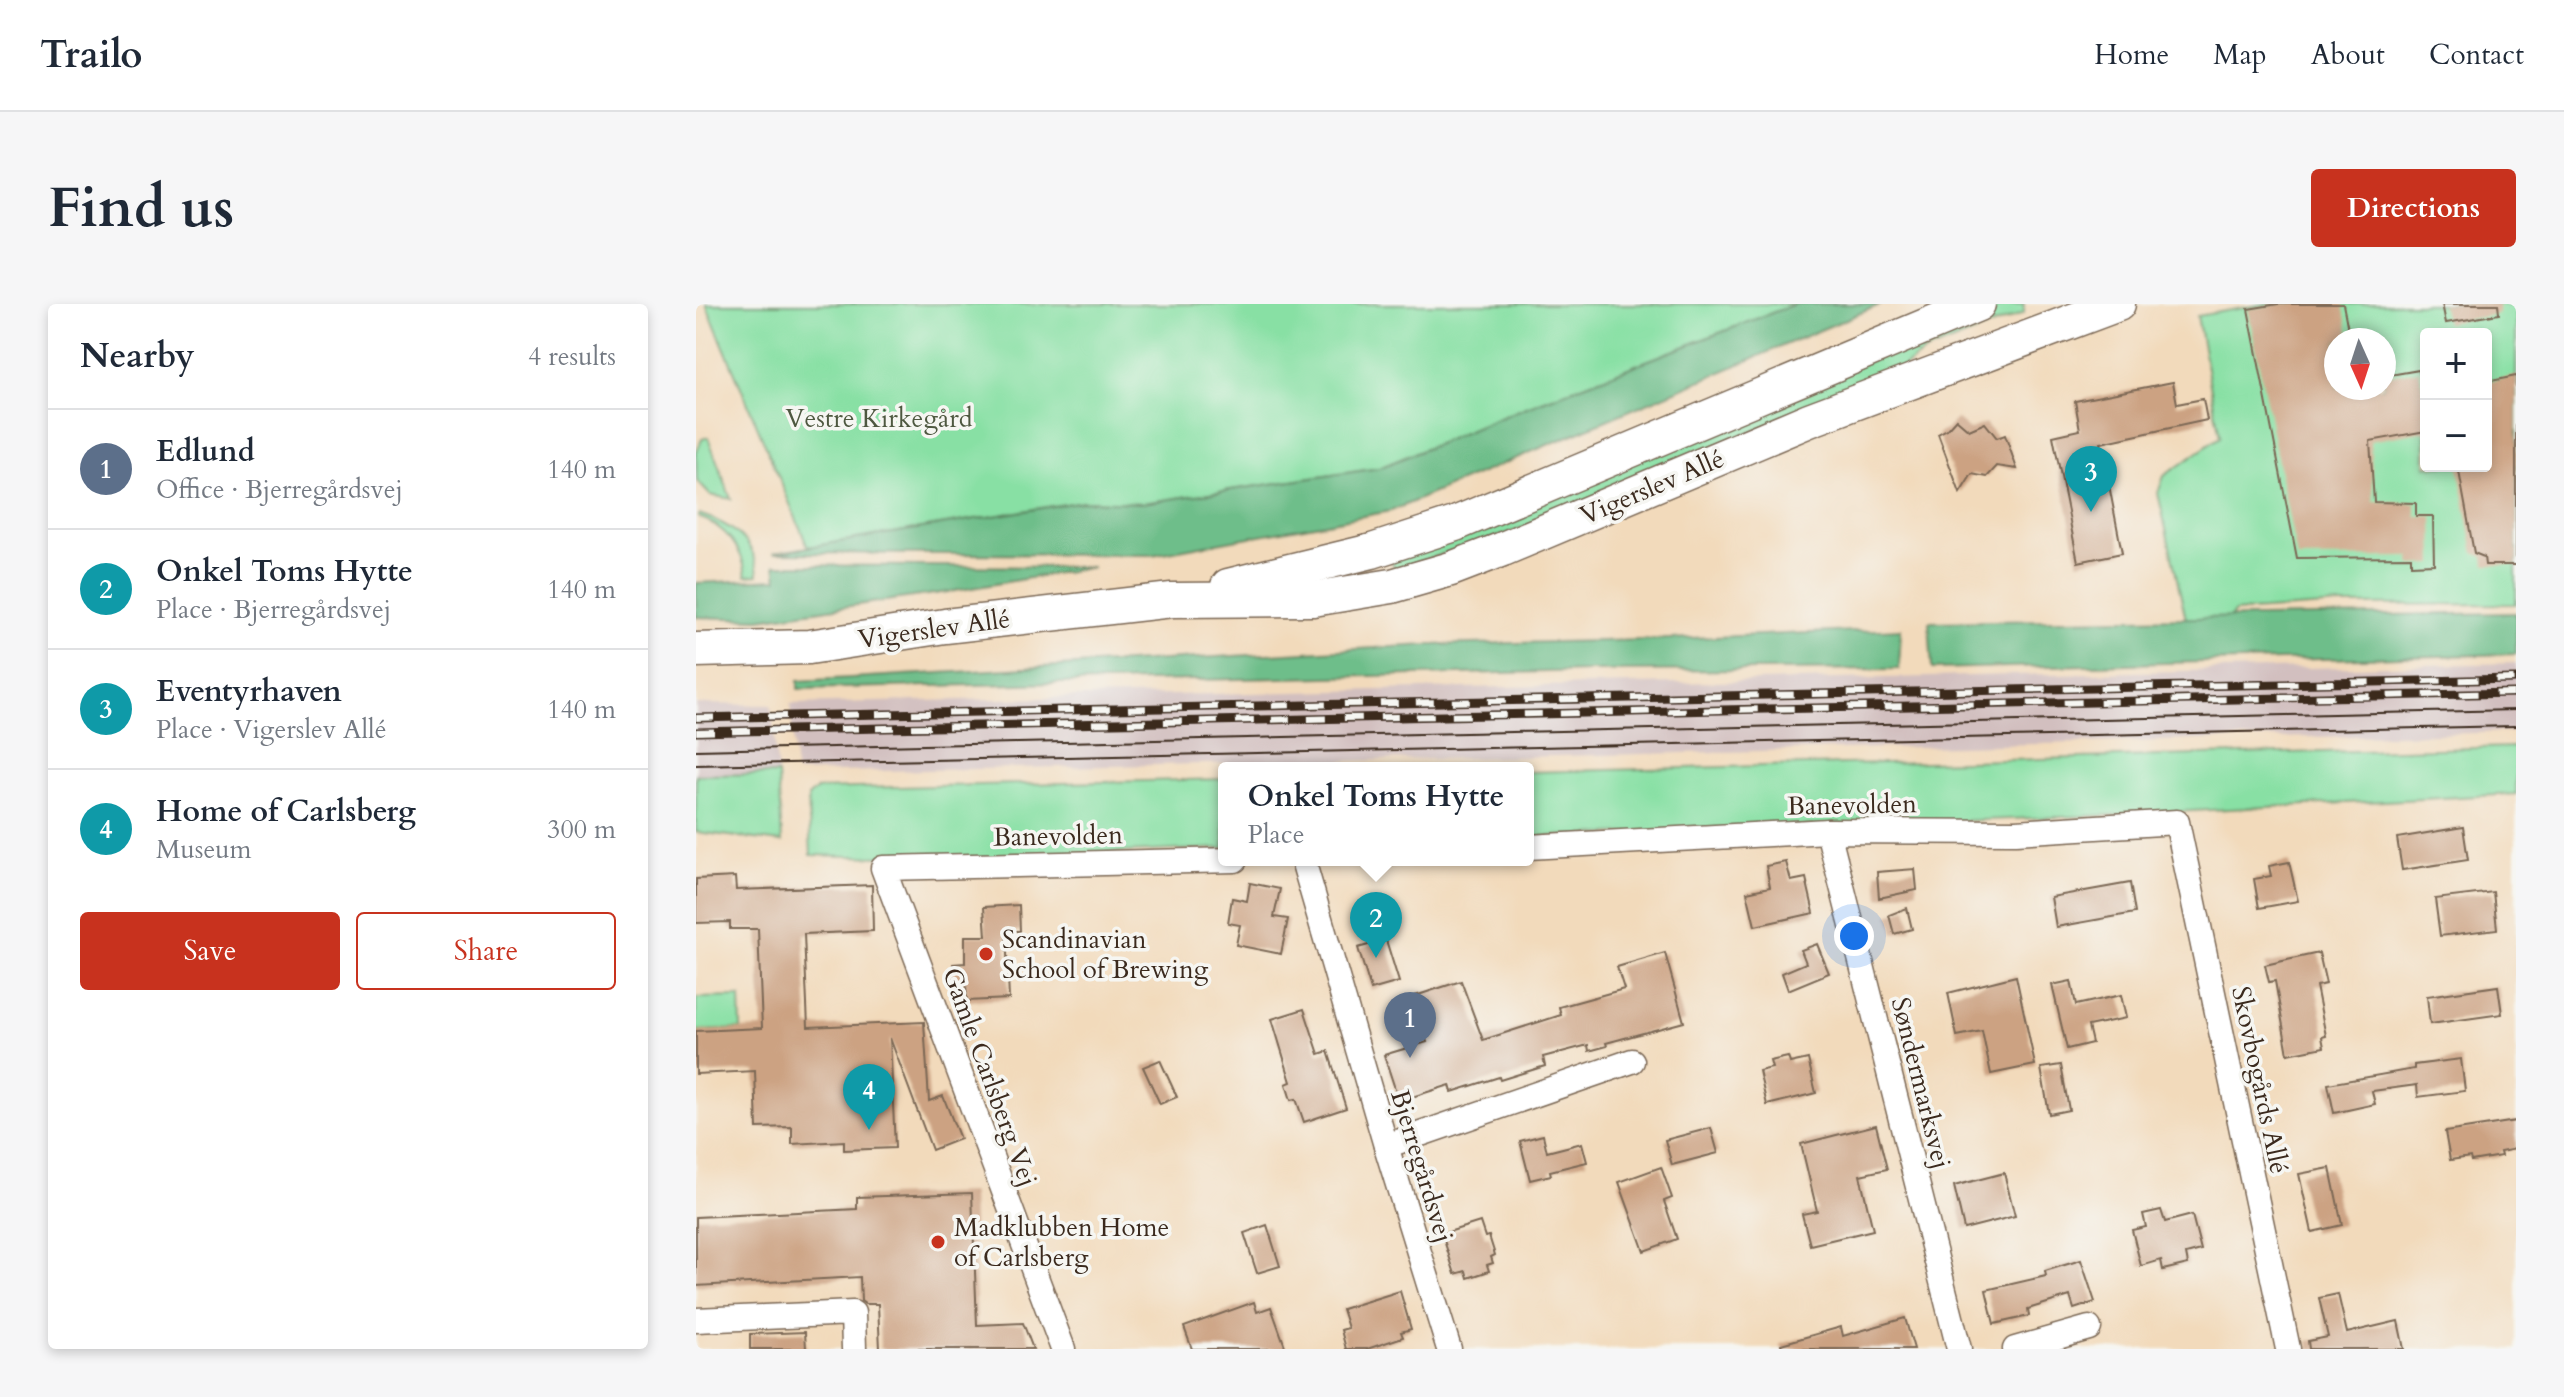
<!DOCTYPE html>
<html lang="en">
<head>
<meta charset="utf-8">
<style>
	body { margin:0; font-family:Cardo,serif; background:#f6f6f7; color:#1f2937 }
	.controls { position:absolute; right:24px; top:24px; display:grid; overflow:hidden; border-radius:8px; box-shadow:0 4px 12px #0003 }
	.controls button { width:72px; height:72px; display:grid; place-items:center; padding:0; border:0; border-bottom:2px solid #e0e1e3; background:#fff; color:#1f2937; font:40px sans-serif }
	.compass { position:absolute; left:1628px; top:24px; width:72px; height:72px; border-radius:50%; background:#fff; box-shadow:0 4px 12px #0003; rotate:177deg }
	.you { position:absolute; left:1158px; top:632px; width:28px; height:28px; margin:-20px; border:6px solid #fff; border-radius:50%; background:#1a73e8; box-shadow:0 0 0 12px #1a73e833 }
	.badge { display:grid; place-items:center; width:52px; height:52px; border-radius:50%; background:#c8321e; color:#fff; font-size:26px; font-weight:700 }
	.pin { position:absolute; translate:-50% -66px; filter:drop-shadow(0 2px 4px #0008) }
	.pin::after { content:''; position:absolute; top:42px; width:28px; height:24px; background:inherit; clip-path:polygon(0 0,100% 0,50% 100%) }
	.popup { position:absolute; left:522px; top:458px; width:316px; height:104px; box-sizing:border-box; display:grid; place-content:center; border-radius:8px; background:#fff; filter:drop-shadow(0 2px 6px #0005); font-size:26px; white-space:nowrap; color:#747a83 }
	.popup b { font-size:30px; color:#1f2937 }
	.popup::after { content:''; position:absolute; left:50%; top:100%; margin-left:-16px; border:16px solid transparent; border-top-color:#fff }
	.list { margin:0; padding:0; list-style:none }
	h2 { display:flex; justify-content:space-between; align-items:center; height:104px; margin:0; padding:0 32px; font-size:34px }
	h2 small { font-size:26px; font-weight:400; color:#747a83 }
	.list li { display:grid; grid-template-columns:52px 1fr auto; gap:24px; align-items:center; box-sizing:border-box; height:120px; padding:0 32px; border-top:2px solid #e0e1e3 }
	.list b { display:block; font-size:30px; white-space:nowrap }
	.list p { margin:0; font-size:26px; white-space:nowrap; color:#747a83 }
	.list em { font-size:26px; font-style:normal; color:#747a83 }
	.actions { display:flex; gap:16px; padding:24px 32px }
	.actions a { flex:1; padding:18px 0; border:2px solid #c8321e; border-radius:8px; text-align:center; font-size:28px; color:#c8321e }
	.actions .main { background:#c8321e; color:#fff }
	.map { position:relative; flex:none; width:1820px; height:1045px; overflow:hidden; border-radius:8px }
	header { display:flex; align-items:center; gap:48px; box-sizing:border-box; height:112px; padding:0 40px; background:#fff; border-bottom:2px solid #e0e1e3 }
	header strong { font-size:38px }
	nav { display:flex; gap:44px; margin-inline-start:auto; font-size:28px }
	.intro { display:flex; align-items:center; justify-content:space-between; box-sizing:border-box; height:192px; padding:0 48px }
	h1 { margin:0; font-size:56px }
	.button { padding:20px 36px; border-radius:8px; background:#c8321e; color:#fff; font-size:28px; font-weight:700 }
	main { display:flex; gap:48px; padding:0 48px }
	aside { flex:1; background:#fff; border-radius:8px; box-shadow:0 4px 12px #0003 }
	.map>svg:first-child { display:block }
	.industrial { fill:#d2bfbf }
	.green { fill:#88e0a4; stroke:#628561; stroke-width:2; fill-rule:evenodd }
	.forest { fill:#6ebe8a; stroke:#547454; stroke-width:2 }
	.building { fill:#cca282 }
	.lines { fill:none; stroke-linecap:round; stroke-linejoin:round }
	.street-casing { stroke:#7b6855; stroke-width:27 }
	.secondary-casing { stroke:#7b6855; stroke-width:37 }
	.street { stroke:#fff; stroke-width:24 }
	.secondary { stroke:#fff; stroke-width:34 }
	.tram { stroke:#3b2a1e; stroke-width:2 }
	.rail-casing { stroke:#3b2a1e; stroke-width:9 }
	.rail { stroke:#f6f6f2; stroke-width:6; stroke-dasharray:18; stroke-linecap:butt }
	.poi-dot { fill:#c8321e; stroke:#f6f6f2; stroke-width:3 }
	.labels { text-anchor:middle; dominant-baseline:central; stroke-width:7; stroke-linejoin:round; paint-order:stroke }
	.park-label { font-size:26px; fill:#4e5840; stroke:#f6f6f2 }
	.street-label { font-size:26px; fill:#3b2a1e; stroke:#f6f6f2 }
	.poi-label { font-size:26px; fill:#3b2a1e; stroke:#f6f6f2; text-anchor:start }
</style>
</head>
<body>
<header>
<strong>Trailo</strong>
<nav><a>Home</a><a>Map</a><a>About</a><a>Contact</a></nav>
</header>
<div class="intro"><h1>Find us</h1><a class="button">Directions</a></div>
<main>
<aside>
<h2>Nearby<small>4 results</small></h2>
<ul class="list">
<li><span class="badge" style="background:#5c6f8a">1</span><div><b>Edlund</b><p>Office · Bjerregårdsvej</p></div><em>140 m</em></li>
<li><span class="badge" style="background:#0f9aa8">2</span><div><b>Onkel Toms Hytte</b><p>Place · Bjerregårdsvej</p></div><em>140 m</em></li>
<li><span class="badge" style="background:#0f9aa8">3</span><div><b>Eventyrhaven</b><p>Place · Vigerslev Allé</p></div><em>140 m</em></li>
<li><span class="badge" style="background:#0f9aa8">4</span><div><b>Home of Carlsberg</b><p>Museum</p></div><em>300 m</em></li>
</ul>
<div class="actions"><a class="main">Save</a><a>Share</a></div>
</aside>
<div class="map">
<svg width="1820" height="1045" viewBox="0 0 1820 1045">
	<rect width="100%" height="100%" fill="#f6f6f2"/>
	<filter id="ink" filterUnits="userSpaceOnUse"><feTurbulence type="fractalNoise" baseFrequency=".0125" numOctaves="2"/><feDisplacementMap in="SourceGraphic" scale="16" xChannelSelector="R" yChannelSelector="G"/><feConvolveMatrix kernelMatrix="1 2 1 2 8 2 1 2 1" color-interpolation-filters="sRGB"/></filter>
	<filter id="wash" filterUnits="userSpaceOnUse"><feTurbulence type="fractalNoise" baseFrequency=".006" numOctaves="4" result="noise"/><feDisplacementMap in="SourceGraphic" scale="32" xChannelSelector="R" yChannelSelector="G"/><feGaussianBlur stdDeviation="1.8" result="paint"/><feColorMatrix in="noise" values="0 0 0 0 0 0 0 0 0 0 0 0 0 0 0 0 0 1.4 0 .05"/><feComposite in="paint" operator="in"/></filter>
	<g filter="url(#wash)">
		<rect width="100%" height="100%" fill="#f2dabb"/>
		<g class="industrial">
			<polygon points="1820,359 1820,428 907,451 100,469 94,400"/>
			<polygon points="0,400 75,401 82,470 0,471"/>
		</g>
		<g class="green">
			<polygon points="10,0 1099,0 828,104 683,164 447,199 387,197 112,243"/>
			<polygon points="1310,0 1328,0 1328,9 1229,48 1205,65 820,227 699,265 695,255"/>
			<path d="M 1569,0 L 1820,0 L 1820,300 L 1645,301 L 1539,308 L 1515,333 L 1494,333 L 1462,189 L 1468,172 L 1524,133 L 1501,12 ZM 1730,30 L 1790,30 L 1790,162 L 1730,162 ZM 1640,36 L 1688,36 L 1688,84 L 1640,84 Z"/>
			<polygon points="12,133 35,195 14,191 1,177 0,149 6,135"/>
			<path d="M 3,210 C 34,220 60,236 62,271 L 50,272 C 47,244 29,222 2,213 Z"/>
			<polygon points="1820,443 1820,490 1420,511 832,533 832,468"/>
			<polygon points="82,470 86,538 0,528 0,471"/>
			<polygon points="528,475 528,544 264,555 115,551 112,493 121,485"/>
			<polygon points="44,693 45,725 0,727 0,694"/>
		</g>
		<g class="forest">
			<polygon points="1099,0 1186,0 695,207 456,251 77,249 387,197 447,199 683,164 828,104"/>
			<polygon points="79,261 397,263 259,287 63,315 0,313 0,279 81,275"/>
			<polygon points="1820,309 1820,350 1236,365 1233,318"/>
			<polygon points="1205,325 1203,365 896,367 102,385 102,377 731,341 949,336"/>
		</g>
		<g id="blocks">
			<g class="building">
				<polygon points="1582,0 1647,0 1654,36 1640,36 1640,84 1688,84 1688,72 1723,66 1730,100 1730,127 1674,137 1678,198 1720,199 1720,212 1737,212 1738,260 1715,261 1715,253 1601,254 1552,5"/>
				<polygon points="1746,0 1802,0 1803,10 1750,19"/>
				<polygon points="1820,72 1820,261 1789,261 1788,253 1778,249 1762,162 1790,162 1790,78"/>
				<polygon points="1477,78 1481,100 1507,95 1511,116 1405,139 1426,249 1382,258 1357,132 1384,126 1379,97"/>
				<polygon points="1260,115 1273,126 1289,119 1301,134 1309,131 1321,165 1301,162 1291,173 1276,170 1264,189 1242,130 1251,125"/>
				<polygon points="1767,523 1772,556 1706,566 1701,534"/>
				<polygon points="1090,558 1095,577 1110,574 1118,609 1059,622 1051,588 1074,583 1070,562"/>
				<polygon points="1593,558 1602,597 1563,604 1558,575 1575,572 1573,562"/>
				<polygon points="1219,565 1221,586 1183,594 1181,568"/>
				<polygon points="39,573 40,586 176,581 177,627 108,630 112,723 228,718 233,797 247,792 264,835 236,846 194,734 199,844 148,846 148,837 96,840 96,823 61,824 59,767 0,770 0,727 66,724 62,625 34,625 34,618 0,619 0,575"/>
				<polygon points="554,579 584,585 578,613 592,615 585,650 540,641 544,621 532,619 536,594 551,597"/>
				<polygon points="1434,579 1439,609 1360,623 1355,593"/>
				<polygon points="1797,588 1801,625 1744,632 1739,595"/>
				<polygon points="323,601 324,627 310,627 313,695 271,697 270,678 258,679 257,660 269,659 269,632 290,632 288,603"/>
				<polygon points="1211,604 1216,625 1198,630 1193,611"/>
				<polygon points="690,636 703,678 675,686 662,644"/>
				<polygon points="1121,640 1133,669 1092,686 1086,669 1110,659 1105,646"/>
				<polygon points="969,649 988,718 910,739 911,742 893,747 892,741 847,753 849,762 804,776 803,773 756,788 754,781 703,797 688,751 731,738 716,693 765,677 787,736 865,711 863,703 928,685 921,663"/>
				<polygon points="1623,649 1630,680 1620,682 1630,732 1626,733 1628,743 1592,750 1579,677 1573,678 1569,661"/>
				<polygon points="1320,672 1339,761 1295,770 1286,727 1261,732 1252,689"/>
				<polygon points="1375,677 1380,701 1425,691 1430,714 1392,722 1396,739 1371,745 1356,681"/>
				<polygon points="1802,682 1806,710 1734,720 1731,692"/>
				<polygon points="608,705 623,750 632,747 650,804 608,818 600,795 595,796 590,780 595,778 576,715"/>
				<polygon points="1092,753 1094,759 1112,755 1120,789 1071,801 1063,767 1076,764 1074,757"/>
				<polygon points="1765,755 1769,787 1722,793 1721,781 1676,787 1679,800 1638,809 1632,780 1718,765 1718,761"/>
				<polygon points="464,756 481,793 464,800 447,763"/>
				<polygon points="1365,761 1373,806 1353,810 1345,764"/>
				<polygon points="1820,817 1820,845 1804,848 1805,852 1775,857 1774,853 1754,856 1749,828"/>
				<polygon points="1180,821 1191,865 1164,871 1177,926 1114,941 1106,910 1121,907 1105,840"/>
				<polygon points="1015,824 1022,849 976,861 969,836"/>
				<polygon points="847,831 851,848 886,839 891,858 854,867 855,871 834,876 824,837"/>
				<polygon points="965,863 976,894 968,897 981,935 948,947 923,878"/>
				<polygon points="1634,864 1646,921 1616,928 1603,870"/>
				<polygon points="1308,869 1319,912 1268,925 1258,882"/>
				<polygon points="276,889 281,1021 327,1019 337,1045 184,1045 182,1000 169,1000 165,997 164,973 0,982 0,913 161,905 161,893"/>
				<polygon points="1465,906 1469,918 1496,911 1505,946 1490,950 1492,960 1467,966 1465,956 1445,962 1436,926 1450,923 1447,910"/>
				<polygon points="784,918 789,933 793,932 799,951 795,953 797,959 791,961 793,967 772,974 770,967 759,970 746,930"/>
				<polygon points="571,921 584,962 561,969 548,929"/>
				<polygon points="1385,956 1399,998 1378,1005 1374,992 1332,1005 1333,1012 1298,1020 1290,986 1350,972 1349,967"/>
				<polygon points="704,987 715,1025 705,1028 707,1033 671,1045 650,1045 645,1026 652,1024 646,1005"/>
				<polygon points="1642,990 1651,1029 1702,1017 1708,1045 1613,1045 1612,1037 1632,1033 1623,994"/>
				<polygon points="558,998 561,1008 575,1003 590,1045 496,1045 488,1023"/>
				<polygon points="1209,1014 1218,1045 1086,1045 1085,1040 1145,1023 1147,1032"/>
				<polygon points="109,1028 110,1045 54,1045 54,1030"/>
			</g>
		</g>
	</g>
	<g filter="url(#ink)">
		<use href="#blocks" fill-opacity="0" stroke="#7b6855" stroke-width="2"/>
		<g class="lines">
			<defs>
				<g id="street">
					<polyline points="1132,527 1263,1045"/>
					<polyline points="832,543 1132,527 1320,528 1481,518 1592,1045"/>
					<polyline points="607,556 690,842 753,1045"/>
					<polyline points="690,842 936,757"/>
					<polyline points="0,1016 157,1009 158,1045"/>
					<polyline points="367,1045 187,564 539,556"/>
					<polyline points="1319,1045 1393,1024"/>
				</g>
				<g id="secondary">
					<polyline points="532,282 676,247 759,220 1282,0"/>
					<polyline points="0,346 113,343 249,322 476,296 617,295 696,282 755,265 807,245 1113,116 1422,0"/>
				</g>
			</defs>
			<use href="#street" class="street-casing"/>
			<use href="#secondary" class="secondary-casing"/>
			<use href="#street" class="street"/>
			<use href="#secondary" class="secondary"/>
			<g class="tram">
				<polyline points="0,446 1820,406"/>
				<polyline points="0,461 1820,422"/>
			</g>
			<defs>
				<g id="rail">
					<polyline points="0,414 1820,375"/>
					<polyline points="0,428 1820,389"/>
				</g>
			</defs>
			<use href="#rail" class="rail-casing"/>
			<use href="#rail" class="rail"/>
		</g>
	</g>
	<g class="poi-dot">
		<circle cx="290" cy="650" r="8"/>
		<circle cx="242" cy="938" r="8"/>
	</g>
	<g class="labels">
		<g class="park-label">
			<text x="183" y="114">Vestre Kirkegård</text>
		</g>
		<g class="street-label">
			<text transform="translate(956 183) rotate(-23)">Vigerslev Allé</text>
			<text transform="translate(238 325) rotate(-8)">Vigerslev Allé</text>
			<text transform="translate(1156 501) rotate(-1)">Banevolden</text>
			<text transform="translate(362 532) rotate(-1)">Banevolden</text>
			<text transform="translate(294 773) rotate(70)">Gamle Carlsberg Vej</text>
			<text transform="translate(1564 776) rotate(78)">Skovbogårds Allé</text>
			<text transform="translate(1225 779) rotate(76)">Søndermarksvej</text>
			<text transform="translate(726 862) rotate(73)">Bjerregårdsvej</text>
		</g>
		<g class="poi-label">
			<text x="306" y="635">Scandinavian<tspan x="306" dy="30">School of Brewing</tspan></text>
			<text x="258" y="923">Madklubben Home<tspan x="258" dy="30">of Carlsberg</tspan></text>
		</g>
	</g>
</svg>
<div class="controls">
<button>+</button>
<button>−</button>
</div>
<svg class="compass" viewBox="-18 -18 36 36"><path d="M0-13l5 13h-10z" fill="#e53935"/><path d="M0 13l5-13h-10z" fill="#747a83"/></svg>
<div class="you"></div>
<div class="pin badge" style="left:714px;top:754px;background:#5c6f8a">1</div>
<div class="pin badge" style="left:680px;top:654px;background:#0f9aa8">2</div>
<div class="popup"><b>Onkel Toms Hytte</b>Place</div>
<div class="pin badge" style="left:1395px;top:208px;background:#0f9aa8">3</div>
<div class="pin badge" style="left:173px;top:826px;background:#0f9aa8">4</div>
</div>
</main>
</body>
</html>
